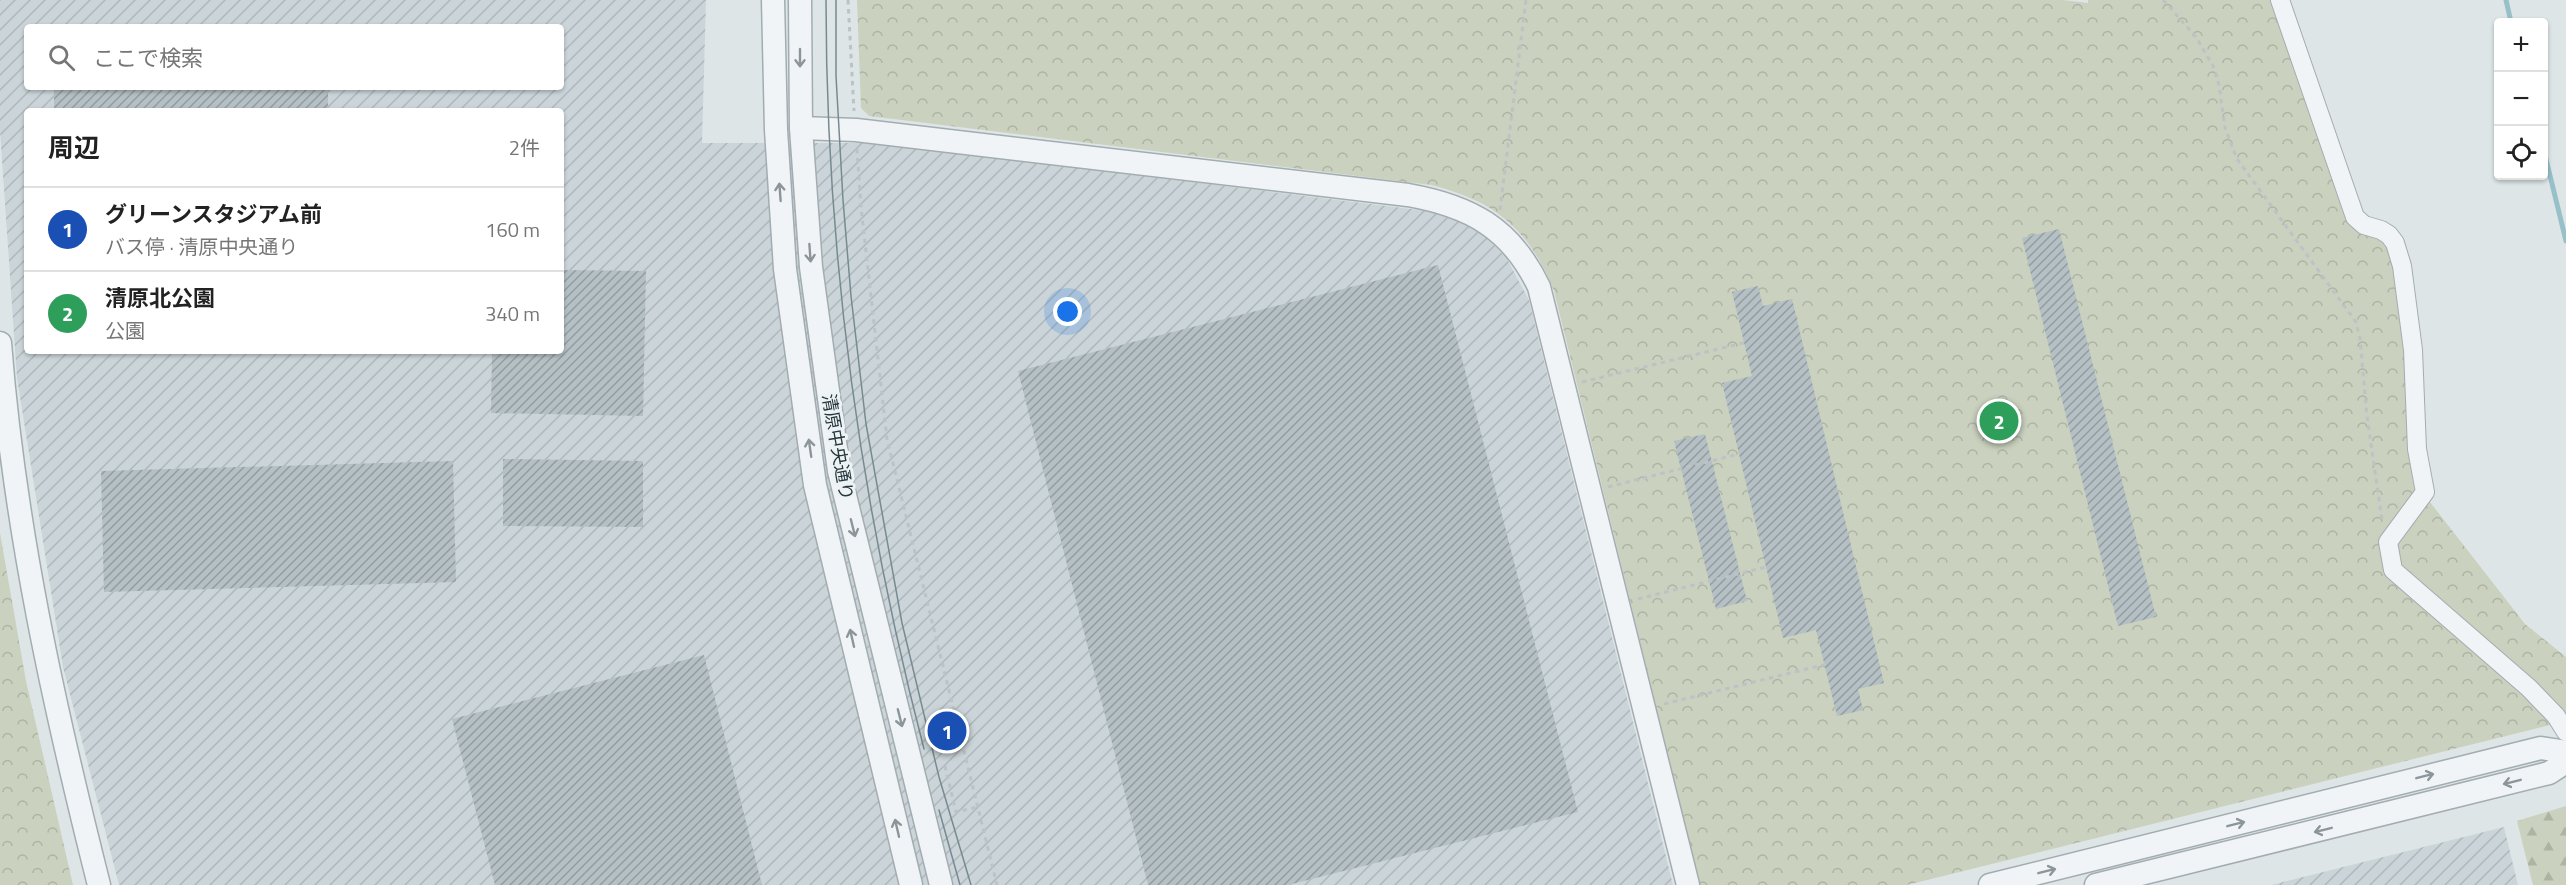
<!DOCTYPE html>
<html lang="ja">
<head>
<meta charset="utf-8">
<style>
	body { margin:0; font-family:"Titillium Web","Noto Sans JP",sans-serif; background:#f6f6f6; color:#222 }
	.controls { position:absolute; right:18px; top:18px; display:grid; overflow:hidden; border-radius:6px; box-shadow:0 2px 4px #0004 }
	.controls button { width:54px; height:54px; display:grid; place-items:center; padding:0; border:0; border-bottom:2px solid #e0e0e0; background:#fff; color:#222; font:30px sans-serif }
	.you { position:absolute; left:1068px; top:312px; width:21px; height:21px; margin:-15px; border:4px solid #fff; border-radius:50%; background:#1a73e8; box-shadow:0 0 0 9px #1a73e833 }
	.badge { display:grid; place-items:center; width:39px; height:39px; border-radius:50%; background:#ce4187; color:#fff; font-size:20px; font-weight:700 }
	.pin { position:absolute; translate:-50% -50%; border:3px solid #fff; box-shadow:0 2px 6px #0006 }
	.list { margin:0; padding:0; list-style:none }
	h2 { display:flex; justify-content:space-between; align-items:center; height:78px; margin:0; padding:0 24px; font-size:26px }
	h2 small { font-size:20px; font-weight:400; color:#767676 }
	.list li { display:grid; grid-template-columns:39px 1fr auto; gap:18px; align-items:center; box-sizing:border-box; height:84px; padding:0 24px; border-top:2px solid #e0e0e0 }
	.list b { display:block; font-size:22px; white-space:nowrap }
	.list p { margin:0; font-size:20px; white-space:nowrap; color:#767676 }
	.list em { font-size:20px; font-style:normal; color:#767676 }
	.icon { flex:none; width:33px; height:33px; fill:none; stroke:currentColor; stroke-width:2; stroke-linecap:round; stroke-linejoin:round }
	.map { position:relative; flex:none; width:2566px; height:885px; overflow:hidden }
	.search { position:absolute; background:#fff; box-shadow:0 2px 4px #0004; left:24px; top:24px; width:540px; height:66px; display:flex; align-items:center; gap:15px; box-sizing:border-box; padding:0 21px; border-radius:6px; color:#767676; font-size:22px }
	.panel { position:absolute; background:#fff; box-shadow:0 2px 4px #0004; left:24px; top:108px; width:540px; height:246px; border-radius:6px }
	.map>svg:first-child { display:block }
	.industrial { fill:url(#industrial-furrows); fill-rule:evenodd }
	.forest { fill:url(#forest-firs) }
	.park { fill:url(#park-crowns) }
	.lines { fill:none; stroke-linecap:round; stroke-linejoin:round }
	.stream { stroke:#98c0c8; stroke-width:5 }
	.building { fill:url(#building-hatch) }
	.minor-casing { stroke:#a3adb1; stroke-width:20 }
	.tertiary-casing { stroke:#a3adb1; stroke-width:25 }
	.path { stroke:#bcc3c6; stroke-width:3; stroke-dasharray:4.5 4.5; stroke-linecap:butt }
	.minor { stroke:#f0f4f6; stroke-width:18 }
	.tertiary { stroke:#f0f4f6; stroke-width:22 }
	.tram { stroke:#778a91; stroke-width:1.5 }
	.oneway { stroke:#8c969a }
	.labels { text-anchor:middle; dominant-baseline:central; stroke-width:6; stroke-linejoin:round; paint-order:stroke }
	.street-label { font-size:18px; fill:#27373e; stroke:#edf3f5 }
</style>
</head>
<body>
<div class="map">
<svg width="2566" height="885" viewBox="0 0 2566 885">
	<defs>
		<pattern id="industrial-furrows" width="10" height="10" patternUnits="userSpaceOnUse" patternTransform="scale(1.5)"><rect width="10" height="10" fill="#cbd5d9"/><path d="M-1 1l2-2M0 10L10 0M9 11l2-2" fill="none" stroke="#aeb7bb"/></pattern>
		<pattern id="forest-firs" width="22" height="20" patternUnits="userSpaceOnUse" patternTransform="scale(1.5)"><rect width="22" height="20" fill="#cad1be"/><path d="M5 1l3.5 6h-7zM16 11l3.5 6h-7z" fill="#aeb4a4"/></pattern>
		<pattern id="park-crowns" width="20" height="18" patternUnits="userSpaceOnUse" patternTransform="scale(1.5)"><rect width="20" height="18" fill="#cad1be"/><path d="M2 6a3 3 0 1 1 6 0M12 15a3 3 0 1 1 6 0" fill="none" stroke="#aeb4a4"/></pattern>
		<pattern id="building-hatch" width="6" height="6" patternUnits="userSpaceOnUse" patternTransform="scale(1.5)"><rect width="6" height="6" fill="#b5c0c4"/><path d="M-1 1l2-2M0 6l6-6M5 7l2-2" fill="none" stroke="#939da1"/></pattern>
	</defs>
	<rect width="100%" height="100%" fill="#dde5e7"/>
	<g class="industrial">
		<path d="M 0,0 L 706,0 L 702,143 L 875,143 L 1403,208 L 1434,212 L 1461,221 L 1485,236 L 1506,257 L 1529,300 L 1673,885 L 119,885 L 63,667 L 17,378 L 0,131 ZM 27,27 L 561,27 L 561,87 L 27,87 ZM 27,111 L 561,111 L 561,351 L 27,351 Z"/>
		<polygon points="2504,827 2518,885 2271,885"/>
	</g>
	<polygon class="forest" points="2566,806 2566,885 2533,885 2517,821"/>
	<g class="park">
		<path d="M 857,0 L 2063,0 L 2088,3 L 2088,0 L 2276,0 L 2354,222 L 2375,234 L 2394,250 L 2419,488 L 2525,624 L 2566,657 L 2566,721 L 1907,885 L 1700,885 L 1554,291 C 1529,229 1495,201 1431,185 L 869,116 L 861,108 Z"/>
		<polygon points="0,533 26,681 73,885 0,885"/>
	</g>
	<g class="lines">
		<g class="stream">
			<polyline points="2506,0 2511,22"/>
			<polyline points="2544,151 2566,241"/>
		</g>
	</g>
	<g class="building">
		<rect x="54" y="87" width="274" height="24"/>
		<polygon points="2059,229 2156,617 2118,626 2022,238"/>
		<polygon points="1438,265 1578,812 1288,885 1148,885 1018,371"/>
		<polygon points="561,270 646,271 643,416 491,413 492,351 561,351"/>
		<polygon points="1758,286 1763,306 1792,299 1884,683 1858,689 1863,710 1837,716 1816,630 1783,638 1722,383 1752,376 1732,292"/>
		<polygon points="1705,434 1747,601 1716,609 1674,441"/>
		<polygon points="503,459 643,461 643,527 503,526"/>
		<polygon points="453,461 456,582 104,592 101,471"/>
		<polygon points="704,655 762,885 495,885 452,719"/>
	</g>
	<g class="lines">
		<defs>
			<polyline id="minor" points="2280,0 2355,217 2364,225 2381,230 2389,235 2395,243 2402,266 2413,350 2417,449 2425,492 2388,542 2393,570 2529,688 2556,716 2566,732"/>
			<g id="tertiary">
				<polyline points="773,0 776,130 785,269 815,485 911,885"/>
				<polyline points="800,0 801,128 811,267 839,471 941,885"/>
				<path d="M 801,128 L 856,130 L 1408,195 C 1470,206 1511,228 1539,287 L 1688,885"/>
				<path d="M 0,343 C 14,526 54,707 99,885"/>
				<polyline points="1990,885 2541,748 2566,752"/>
				<polyline points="2096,885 2549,773 2566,762"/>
			</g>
		</defs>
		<use href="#minor" class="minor-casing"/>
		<use href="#tertiary" class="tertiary-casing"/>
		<g class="path">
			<polyline points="848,0 854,111"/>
			<polyline points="2163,0 2196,37 2213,66 2219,85 2225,128 2237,159 2356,322 2360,339 2367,416 2382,520"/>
			<polyline points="857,149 861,207 887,439 997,885"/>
			<polyline points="1500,210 1526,0"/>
			<polyline points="1582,382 1747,342"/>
			<polyline points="1608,487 1739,454"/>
			<polyline points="1638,599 1766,567"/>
			<polyline points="1664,704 1827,664"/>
			<polyline points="945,766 956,812 978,807"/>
		</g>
		<use href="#minor" class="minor"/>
		<use href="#tertiary" class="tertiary"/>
		<g class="tram">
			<path d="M 826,0 C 826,253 860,504 924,749"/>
			<polyline points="836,0 836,76 843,200 851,296 866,424 902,623 939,777 971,885"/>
			<polyline points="939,810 960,885"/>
		</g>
	</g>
	<defs><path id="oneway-shaft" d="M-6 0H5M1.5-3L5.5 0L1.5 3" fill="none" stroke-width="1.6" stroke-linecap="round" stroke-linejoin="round" transform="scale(1.5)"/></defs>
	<g class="oneway">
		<use href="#oneway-shaft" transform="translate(800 58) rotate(90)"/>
		<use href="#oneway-shaft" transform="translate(780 192) rotate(-94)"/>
		<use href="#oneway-shaft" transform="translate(810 253) rotate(86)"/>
		<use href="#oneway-shaft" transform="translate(810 448) rotate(-98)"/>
		<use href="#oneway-shaft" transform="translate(853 528) rotate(76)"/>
		<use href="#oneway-shaft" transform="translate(852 638) rotate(-103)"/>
		<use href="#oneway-shaft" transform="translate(900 718) rotate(76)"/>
		<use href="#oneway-shaft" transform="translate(2425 776) rotate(-14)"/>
		<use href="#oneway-shaft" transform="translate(2512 782) rotate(166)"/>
		<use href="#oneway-shaft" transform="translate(2236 824) rotate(-14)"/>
		<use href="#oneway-shaft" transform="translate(897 828) rotate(-103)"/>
		<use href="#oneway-shaft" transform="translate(2323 830) rotate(166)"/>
		<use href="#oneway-shaft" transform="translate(2047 871) rotate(-14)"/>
	</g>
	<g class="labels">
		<g class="street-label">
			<text transform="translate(838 447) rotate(80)">清原中央通り</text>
		</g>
	</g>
</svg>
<div class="controls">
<button>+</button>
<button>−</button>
<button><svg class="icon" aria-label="locate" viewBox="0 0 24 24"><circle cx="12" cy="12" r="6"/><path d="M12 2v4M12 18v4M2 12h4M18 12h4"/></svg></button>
</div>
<div class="you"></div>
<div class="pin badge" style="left:947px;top:731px;background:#1a4fb4">1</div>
<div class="pin badge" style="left:1999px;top:421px;background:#2e9e5b">2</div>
<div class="search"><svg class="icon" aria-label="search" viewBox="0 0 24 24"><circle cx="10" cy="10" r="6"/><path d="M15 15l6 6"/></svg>ここで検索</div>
<section class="panel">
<h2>周辺<small>2件</small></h2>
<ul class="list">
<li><span class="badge" style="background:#1a4fb4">1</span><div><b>グリーンスタジアム前</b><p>バス停 · 清原中央通り</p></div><em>160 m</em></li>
<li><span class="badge" style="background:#2e9e5b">2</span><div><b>清原北公園</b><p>公園</p></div><em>340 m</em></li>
</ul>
</section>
</div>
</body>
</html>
